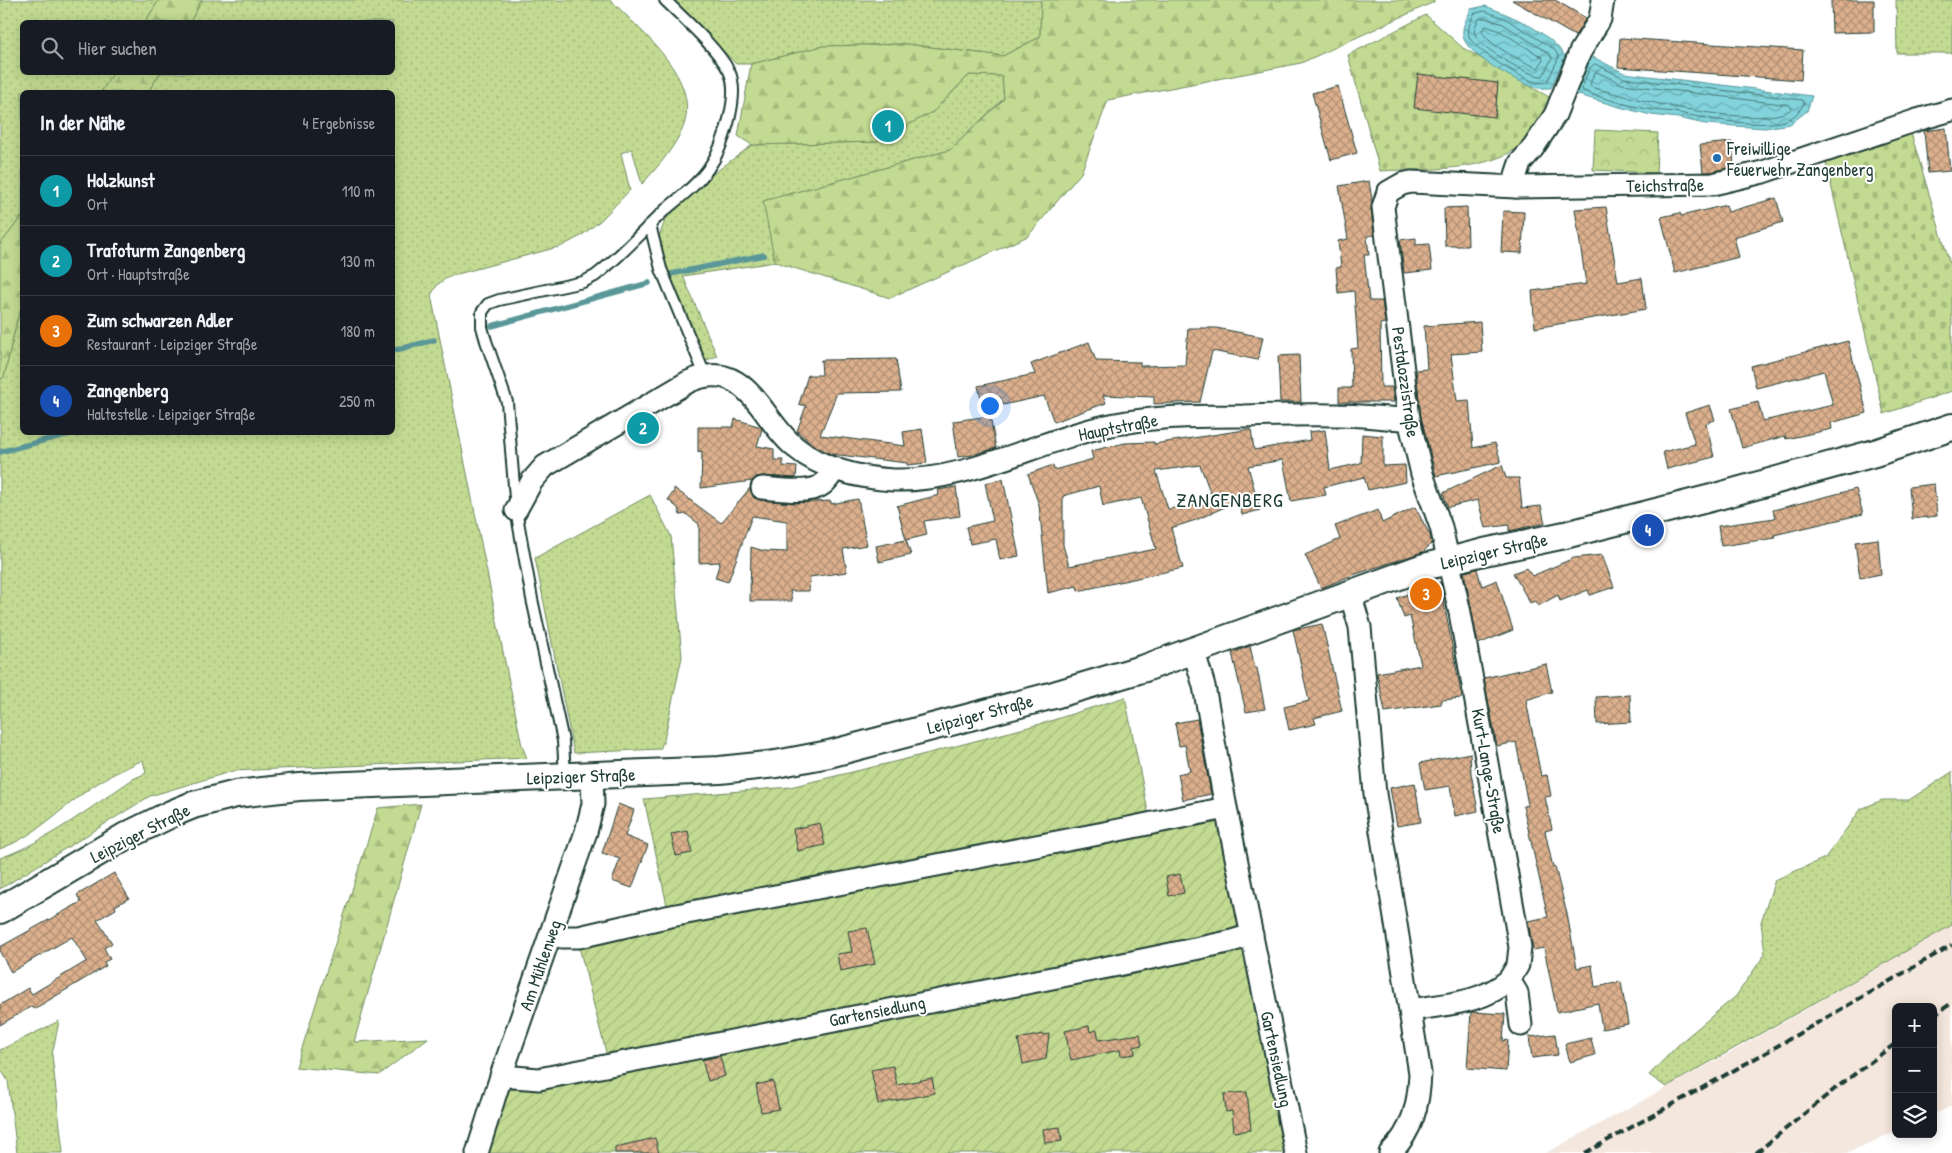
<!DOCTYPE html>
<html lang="de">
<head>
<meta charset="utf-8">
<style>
	body { margin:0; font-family:"Patrick Hand",sans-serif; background:#20242c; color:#f1f3f6 }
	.controls { position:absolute; right:15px; bottom:15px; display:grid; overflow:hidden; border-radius:8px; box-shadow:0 2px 12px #0003 }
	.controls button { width:45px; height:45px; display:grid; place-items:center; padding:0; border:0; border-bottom:1px solid #363941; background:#171b24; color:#f1f3f6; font:25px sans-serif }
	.you { position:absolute; left:989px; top:405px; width:18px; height:18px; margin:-12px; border:4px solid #fff; border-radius:50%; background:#1a73e8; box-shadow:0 0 0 8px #1a73e833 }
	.badge { display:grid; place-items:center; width:32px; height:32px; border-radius:50%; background:#1f6fb2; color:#fff; font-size:16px; font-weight:700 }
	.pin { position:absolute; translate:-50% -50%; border:2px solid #fff; box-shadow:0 1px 5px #0006 }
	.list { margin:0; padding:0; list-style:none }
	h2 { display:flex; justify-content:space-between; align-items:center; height:65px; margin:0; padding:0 20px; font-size:21px }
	h2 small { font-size:16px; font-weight:400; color:#9ea1a6 }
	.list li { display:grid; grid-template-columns:32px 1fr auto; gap:15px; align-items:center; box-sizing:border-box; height:70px; padding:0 20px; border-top:1px solid #363941 }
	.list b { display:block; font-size:19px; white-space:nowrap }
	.list p { margin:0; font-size:16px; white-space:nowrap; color:#9ea1a6 }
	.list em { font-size:16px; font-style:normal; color:#9ea1a6 }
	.icon { flex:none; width:28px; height:28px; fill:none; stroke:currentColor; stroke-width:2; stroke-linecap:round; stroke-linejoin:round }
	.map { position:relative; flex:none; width:1952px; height:1153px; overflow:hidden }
	.search { position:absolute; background:#171b24; box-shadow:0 2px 12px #0003; left:20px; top:20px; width:375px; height:55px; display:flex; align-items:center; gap:12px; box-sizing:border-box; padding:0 18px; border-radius:8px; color:#9ea1a6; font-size:19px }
	.panel { position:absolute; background:#171b24; box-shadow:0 2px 12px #0003; left:20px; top:90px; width:375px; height:345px; border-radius:8px }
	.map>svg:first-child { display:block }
	.built { fill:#f4e7dd }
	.grass { fill:url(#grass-dots); stroke:#708c62 }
	.forest { fill:url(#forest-firs); stroke:#708c62 }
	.cemetery { fill:url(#cemetery-stones); stroke:#708c62 }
	.park { fill:url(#park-crowns); stroke:#708c62 }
	.garden { fill:url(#garden-furrows); stroke:#708c62 }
	.water { fill:url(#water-waves); stroke:#5a9799 }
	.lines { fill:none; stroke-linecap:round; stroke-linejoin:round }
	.shore { stroke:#477977; stroke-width:1 }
	.stream { stroke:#5a9799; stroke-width:5.5 }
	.building { fill:url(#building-cross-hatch); stroke:#1f3d34; fill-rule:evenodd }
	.service-casing { stroke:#1f3d34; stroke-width:14 }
	.minor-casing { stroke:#1f3d34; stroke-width:25 }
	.tertiary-casing { stroke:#1f3d34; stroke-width:30 }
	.service { stroke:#fff; stroke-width:10 }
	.minor { stroke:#fff; stroke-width:21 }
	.tertiary { stroke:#fff; stroke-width:26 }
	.rail { stroke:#1f3d34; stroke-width:4; stroke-dasharray:8 4; stroke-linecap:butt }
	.poi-dot { fill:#1f6fb2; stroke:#fff; stroke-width:2 }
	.labels { text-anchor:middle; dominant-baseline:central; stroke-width:4; stroke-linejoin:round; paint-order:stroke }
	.poi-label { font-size:18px; fill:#1f3d34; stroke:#fff; text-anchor:start }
	.street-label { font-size:18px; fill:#1f3d34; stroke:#fff }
	.quarter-label { font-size:20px; letter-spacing:1px; fill:#1f3d34; stroke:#fff }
</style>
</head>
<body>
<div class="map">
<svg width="1952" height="1153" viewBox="0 0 1952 1153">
	<defs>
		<pattern id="grass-dots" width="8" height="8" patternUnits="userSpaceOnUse" patternTransform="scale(1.25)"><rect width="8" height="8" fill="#c2da91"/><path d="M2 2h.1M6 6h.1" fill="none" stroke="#a6bc7e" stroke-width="1.8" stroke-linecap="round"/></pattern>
		<pattern id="forest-firs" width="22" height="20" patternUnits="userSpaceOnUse" patternTransform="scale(1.25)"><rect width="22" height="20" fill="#c2da91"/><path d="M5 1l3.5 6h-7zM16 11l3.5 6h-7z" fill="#a6bc7e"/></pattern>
		<pattern id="cemetery-stones" width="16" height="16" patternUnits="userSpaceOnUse" patternTransform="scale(1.25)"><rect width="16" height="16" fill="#c2da91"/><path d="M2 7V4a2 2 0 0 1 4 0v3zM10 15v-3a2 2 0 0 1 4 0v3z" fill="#a6bc7e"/></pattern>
		<pattern id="park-crowns" width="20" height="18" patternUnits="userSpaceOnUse" patternTransform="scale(1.25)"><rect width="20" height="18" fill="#c2da91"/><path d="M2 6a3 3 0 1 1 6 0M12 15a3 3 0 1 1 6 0" fill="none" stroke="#a6bc7e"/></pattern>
		<pattern id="garden-furrows" width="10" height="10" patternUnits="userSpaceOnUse" patternTransform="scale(1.25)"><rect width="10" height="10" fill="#c2da91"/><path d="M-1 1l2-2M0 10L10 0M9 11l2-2" fill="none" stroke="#a6bc7e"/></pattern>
		<pattern id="water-waves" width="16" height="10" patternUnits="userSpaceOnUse" patternTransform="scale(1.25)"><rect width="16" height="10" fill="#82d3dc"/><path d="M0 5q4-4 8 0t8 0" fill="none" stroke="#6aacb3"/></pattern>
		<pattern id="building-cross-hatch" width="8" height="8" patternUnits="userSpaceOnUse" patternTransform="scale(1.25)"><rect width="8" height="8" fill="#dcb08d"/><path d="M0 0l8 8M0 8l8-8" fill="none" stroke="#b29074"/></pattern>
	</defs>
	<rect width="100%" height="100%" fill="#fff"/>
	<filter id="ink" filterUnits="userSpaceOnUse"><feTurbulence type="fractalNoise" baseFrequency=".02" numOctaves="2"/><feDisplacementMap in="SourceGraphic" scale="10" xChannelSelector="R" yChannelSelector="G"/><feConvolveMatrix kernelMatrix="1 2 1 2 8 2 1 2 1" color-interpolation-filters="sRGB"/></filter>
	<g filter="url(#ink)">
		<polygon class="built" points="1952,925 1952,1106 1933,1115 1933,1007 1896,1007 1896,1131 1847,1153 1546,1153 1728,1054"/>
		<g class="grass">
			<polygon points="0,0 159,0 145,22 22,22 22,72 114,73 101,92 22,92 22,216 0,245"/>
			<path d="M 202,0 L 611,0 C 643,34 709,84 679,136 C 669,154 656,169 642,184 L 632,149 L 621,153 L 630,190 L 601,220 L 581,236 L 562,246 L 450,276 L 438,284 L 431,295 L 522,746 L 527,758 L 233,771 L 150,796 L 0,889 L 0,858 C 48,841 91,807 133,779 L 146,773 L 143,760 C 126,768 108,776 92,787 C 61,808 36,836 0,849 L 0,380 L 4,377 L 17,320 L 22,306 L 22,432 L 392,432 L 392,92 L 148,92 L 160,73 L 392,72 L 392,22 L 190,22 Z"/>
			<polygon points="674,0 1041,0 1040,37 1003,56 906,44 823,46 751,64 736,64"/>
			<polygon points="1896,0 1952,0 1952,53 1897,53"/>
			<polygon points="969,75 1002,76 1004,98 950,150 764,201 775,262 683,276 717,356 705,361 665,270 658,239 666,218 705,180 752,145 876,142 934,111"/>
			<polygon points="650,495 671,536 682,657 664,740 660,749 574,753 535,558"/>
			<polygon points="1952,772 1952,925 1666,1087 1649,1075 1681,1042 1736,996 1765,954 1761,922 1775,880 1825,858 1861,809 1882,800 1909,800"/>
			<polygon points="59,1021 52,1055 63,1153 17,1153 8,1081 0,1068 0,1050"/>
		</g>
		<g class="forest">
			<polygon points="159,0 202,0 190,22 145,22"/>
			<polygon points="1041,0 1434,0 1434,2 1301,63 1108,100 1081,173 1028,236 890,298 775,262 763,201 950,150 1004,99 1002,76 969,75 934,111 876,142 752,145 738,136 751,64 823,46 906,44 1003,56 1040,37"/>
			<polygon points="114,72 160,72 160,73 148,92 101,92"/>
			<polygon points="22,216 22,306 17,320 4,377 0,380 0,245"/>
			<polygon points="421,804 354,1042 428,1038 379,1075 296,1067 378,808"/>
		</g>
		<g class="cemetery">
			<path d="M 1426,15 L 1463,48 L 1549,97 C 1548,102 1549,108 1548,113 C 1546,118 1540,124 1537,129 C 1505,175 1429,168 1380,171 L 1348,55 Z"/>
			<polygon points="1911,133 1952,271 1952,391 1884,414 1826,163"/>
		</g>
		<polygon class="park" points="1595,130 1658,133 1656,173 1593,170"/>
		<polygon class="garden" points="1125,697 1152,831 1223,817 1281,1120 1285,1153 487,1153 509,1090 611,1072 578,943 671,924 644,799 790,787 906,759 1044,723"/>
		<g class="water">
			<path d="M 1485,6 C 1513,16 1548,31 1565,56 L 1551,88 C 1544,88 1537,89 1531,86 C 1514,80 1470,56 1464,39 C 1460,28 1467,19 1471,9 Z"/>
			<polygon points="1593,57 1624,73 1812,96 1807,111 1790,124 1765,128 1705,124 1678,118 1651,115 1623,108 1575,94 1584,66"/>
		</g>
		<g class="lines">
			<g class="shore">
				<path d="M 1485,11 L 1506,19 L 1554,49 L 1559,57 L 1547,82 C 1544,83 1540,83 1536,82 C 1523,80 1472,49 1469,36 C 1467,28 1471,21 1474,14 Z"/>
				<path d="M 1485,18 L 1503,24 L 1550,54 L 1552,58 L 1543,76 C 1531,78 1478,47 1475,34 C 1473,29 1476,24 1479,19 Z"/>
				<path d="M 1486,26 L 1500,31 L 1542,57 L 1543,60 L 1539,67 L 1537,68 C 1523,61 1487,45 1482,31 Z"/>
				<path d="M 1595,64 L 1624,78 L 1802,100 L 1804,103 C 1802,109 1795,116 1789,119 C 1768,130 1702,118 1679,113 C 1671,111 1661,111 1653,110 C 1629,106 1605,99 1583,91 L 1582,88 L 1589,69 Z"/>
				<path d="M 1597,72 L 1622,84 L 1789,105 L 1792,108 C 1768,133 1624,97 1591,87 L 1590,84 L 1594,74 Z"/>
			</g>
			<g class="stream">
				<polyline points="671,274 764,255"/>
				<polyline points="492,326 649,283"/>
				<polyline points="392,351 434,340"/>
				<polyline points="0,452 76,432"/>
			</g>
		</g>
		<g class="building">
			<polygon points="1512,0 1555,0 1586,18 1575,36"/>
			<polygon points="1831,0 1874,0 1874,32 1832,33"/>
			<polygon points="1620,38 1803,50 1801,80 1618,67"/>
			<polygon points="1418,74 1498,83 1495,117 1414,108"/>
			<polygon points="1338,86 1357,153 1331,160 1312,93"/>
			<polygon points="1946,128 1950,171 1928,173 1924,131"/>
			<polygon points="1732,142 1734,166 1711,172 1703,172 1700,145"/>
			<polygon points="1369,181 1372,200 1371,209 1374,235 1367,236 1369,255 1364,255 1369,301 1382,301 1385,323 1380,324 1381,387 1392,387 1394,402 1339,402 1339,388 1352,388 1351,349 1358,348 1354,291 1338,293 1336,268 1341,267 1338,241 1348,239 1339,186"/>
			<polygon points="1776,198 1783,222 1734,237 1739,257 1675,273 1661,217 1680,213 1681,216 1726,205 1728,212"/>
			<polygon points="1467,207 1468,246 1445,246 1444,208"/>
			<polygon points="1606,207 1618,282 1642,278 1646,309 1535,328 1532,291 1586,284 1575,209"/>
			<polygon points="1503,211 1524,212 1522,253 1501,252"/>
			<polygon points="1416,238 1416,245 1429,244 1432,270 1404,273 1400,240"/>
			<polygon points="1480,322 1482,352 1451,354 1457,401 1469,400 1473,448 1495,443 1501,462 1436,476 1421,417 1416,370 1427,369 1424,326"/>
			<polygon points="1188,328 1216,328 1263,337 1258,360 1212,351 1200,402 1154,404 1154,397 1103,395 1106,403 1054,422 1044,396 1003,405 1000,397 982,402 978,386 1035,374 1031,364 1089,342 1096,361 1140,362 1140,366 1185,365"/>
			<polygon points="1848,341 1867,413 1831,423 1832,429 1786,439 1785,436 1742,448 1731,409 1758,402 1763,421 1833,405 1824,371 1756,388 1751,366"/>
			<polygon points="1299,355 1301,402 1280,402 1278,356"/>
			<polygon points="896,359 901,392 837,393 820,435 905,446 903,432 922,429 927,463 907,465 907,463 831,454 812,444 797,431 806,406 799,404 808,375 822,375 821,360"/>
			<polygon points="1710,405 1715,420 1706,423 1714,457 1667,469 1663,452 1695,444 1685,413"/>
			<polygon points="990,416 996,448 972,455 958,457 953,421"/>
			<polygon points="735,419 761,427 762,429 757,446 774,449 774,460 783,460 783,466 797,467 796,478 763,476 756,477 752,481 701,488 702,451 698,452 698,427 733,427"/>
			<path d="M 1251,429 L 1254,450 L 1310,440 L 1309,432 L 1325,430 L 1330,470 L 1361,463 L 1362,434 L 1383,436 L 1383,466 L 1405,465 L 1406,482 L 1368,490 L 1364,477 L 1324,487 L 1326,495 L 1291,501 L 1283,460 L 1248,466 L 1260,510 L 1242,515 L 1238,501 L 1196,520 L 1171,528 L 1183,568 L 1078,591 L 1077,586 L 1048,593 L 1039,505 L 1028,474 L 1053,465 L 1054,470 L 1093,459 L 1091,451 L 1125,443 L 1154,442 L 1154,444 ZM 1200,465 L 1214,502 L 1168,509 L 1156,471 ZM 1099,486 L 1103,506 L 1141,498 L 1156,549 L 1069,566 L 1063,545 L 1063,496 Z"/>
			<polygon points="1502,465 1506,478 1519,478 1522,508 1541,506 1545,523 1509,531 1509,525 1485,528 1478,500 1448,507 1443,493"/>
			<polygon points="1003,479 1019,556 1000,560 996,539 970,544 966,527 993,521 985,483"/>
			<polygon points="1934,484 1937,516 1912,519 1909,487"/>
			<polygon points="956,487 960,516 924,521 927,535 906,540 897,506 939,495 938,490"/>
			<polygon points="674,488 721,523 750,488 754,498 761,500 794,503 831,501 831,504 858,499 867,545 843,549 847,572 810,577 809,591 790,591 792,601 750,601 751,547 764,551 787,552 787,521 752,516 728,582 715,578 720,562 699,563 699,524 686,514 680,515 678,508 668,500 674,491"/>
			<polygon points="1856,489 1863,514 1774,535 1775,538 1721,546 1718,526 1775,518 1773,510"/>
			<polygon points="1415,507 1430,535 1432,543 1423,552 1353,575 1321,588 1305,555 1340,539 1335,526 1378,510 1382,523"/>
			<polygon points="1878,539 1881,574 1860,578 1855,542"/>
			<polygon points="906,540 911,555 879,562 876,546"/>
			<polygon points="1602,555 1614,587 1590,595 1588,590 1560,601 1558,595 1538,606 1535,601 1530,603 1513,573 1526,568 1532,576 1574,558"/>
			<polygon points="1477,569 1482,586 1497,580 1513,630 1478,644 1464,572"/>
			<polygon points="1440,582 1462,698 1442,700 1441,704 1385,712 1377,673 1421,665 1410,616 1404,618 1397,598"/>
			<polygon points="1322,624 1342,711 1314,718 1316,724 1289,730 1284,707 1309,701 1293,630"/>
			<polygon points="1250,646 1255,668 1257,668 1265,709 1246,712 1232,653"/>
			<polygon points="1546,664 1552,692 1526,700 1541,776 1547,775 1551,796 1545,797 1552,829 1545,831 1553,868 1555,867 1567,914 1577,968 1592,965 1595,987 1621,982 1628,1024 1602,1029 1598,1003 1557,1012 1544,948 1533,950 1528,921 1548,917 1523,806 1528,805 1516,742 1497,746 1484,678"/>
			<polygon points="1630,695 1631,722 1597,724 1596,697"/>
			<polygon points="1197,719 1211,794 1183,800 1178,774 1190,771 1185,745 1179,746 1175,723"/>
			<polygon points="1470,753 1471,773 1478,811 1455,816 1450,786 1425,790 1420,763"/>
			<polygon points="1415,783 1421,822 1397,826 1390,788"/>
			<polygon points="618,804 634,810 625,836 648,845 632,888 612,881 620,859 602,853"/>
			<polygon points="820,823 825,845 798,851 793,829"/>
			<polygon points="688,831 692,853 676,856 671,834"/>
			<polygon points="114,873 129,898 115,906 116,909 97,920 112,943 104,948 110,959 104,962 106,966 34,1009 32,1006 0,1025 0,1005 28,988 32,994 87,961 72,937 11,972 0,952 0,947 81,902 77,895"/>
			<polygon points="1180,874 1184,893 1169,896 1166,877"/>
			<polygon points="867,928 875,964 840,971 837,954 852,952 848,931"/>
			<polygon points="1471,1012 1505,1014 1503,1041 1508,1040 1506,1071 1467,1068"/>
			<polygon points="1089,1026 1090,1032 1097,1030 1099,1040 1140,1034 1142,1045 1134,1047 1135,1054 1121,1056 1120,1050 1071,1060 1065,1031"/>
			<polygon points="1043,1034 1043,1035 1049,1034 1046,1059 1023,1064 1018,1039"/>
			<polygon points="1555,1034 1558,1055 1532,1058 1529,1037"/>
			<polygon points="1591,1038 1595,1055 1570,1062 1565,1044"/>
			<polygon points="720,1056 725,1076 708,1081 702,1060"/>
			<polygon points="893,1066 897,1085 932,1078 935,1093 878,1104 871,1070"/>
			<polygon points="773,1081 779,1109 761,1112 756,1085"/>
			<polygon points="1247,1092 1251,1130 1234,1132 1232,1111 1226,1112 1224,1094"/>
			<polygon points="1060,1127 1062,1141 1045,1143 1043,1129"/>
			<polygon points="655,1138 659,1153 615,1153 615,1147"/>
		</g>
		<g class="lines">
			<defs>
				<g id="service">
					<polyline points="650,225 661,269 705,375"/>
					<path d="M 565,776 L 563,741 L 532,599 L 516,510 L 507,402 L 486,341 L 482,327 L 482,312 L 488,304 L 499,300 L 583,282 L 595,276 C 620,257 641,233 664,211 C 679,198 697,185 708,169 C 723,148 741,95 729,71 C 717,48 684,19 665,0"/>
				</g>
				<g id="minor">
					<polyline points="1516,187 1516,175 1520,163 1533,148 1555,115 1580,52 1600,19 1603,0"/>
					<path d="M 762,488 C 776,489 808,494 820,486 C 827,482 831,475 835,468"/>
					<path d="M 516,510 L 532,481 L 545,466 L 688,382 C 746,355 761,420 795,447 C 821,469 860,478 893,480 C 972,483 1050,433 1128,422 C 1166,416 1205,416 1243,416 C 1275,415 1307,414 1339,415 C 1363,415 1386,419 1409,419"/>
					<path d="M 1350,593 L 1360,627 L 1375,794 L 1420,1073 C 1419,1103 1413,1131 1390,1153"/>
					<polyline points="1194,652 1204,686 1226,808 1296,1153"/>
					<polyline points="551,934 562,937 579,937 666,917 1104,833 1226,808"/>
					<polyline points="1509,980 1518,965 1520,947 1460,613 1441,527 1422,474 1409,419 1383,207 1388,192 1402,184 1411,182 1516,187 1713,184 1763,172 1917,120 1952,110"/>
					<path d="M 1411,1010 C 1445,1004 1481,1004 1509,980 L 1517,993 L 1521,1025"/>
					<polyline points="502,1073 514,1077 539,1079 1118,965 1228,942 1252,935"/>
					<polyline points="477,1153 502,1073 586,832 593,804 592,776"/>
				</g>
				<polyline id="tertiary" points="0,910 126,836 171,814 193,805 236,794 299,787 720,770 776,764 829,754 1054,695 1145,668 1424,567 1484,552 1565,535 1715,497 1875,453 1952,427"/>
			</defs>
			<use href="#service" class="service-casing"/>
			<use href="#minor" class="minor-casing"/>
			<use href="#tertiary" class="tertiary-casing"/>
			<use href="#service" class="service"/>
			<use href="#minor" class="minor"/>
			<use href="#tertiary" class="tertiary"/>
			<g class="rail">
				<polyline points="1933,1016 1952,1003"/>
				<polyline points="1585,1153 1774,1048 1952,945"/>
				<polyline points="1756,1153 1836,1088 1896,1043"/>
			</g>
		</g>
	</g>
	<circle class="poi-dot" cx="1717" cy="158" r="5"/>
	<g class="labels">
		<g class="poi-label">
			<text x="1727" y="148">Freiwillige<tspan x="1727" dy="21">Feuerwehr Zangenberg</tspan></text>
		</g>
		<g class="street-label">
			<text transform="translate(1665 185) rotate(-1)">Teichstraße</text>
			<text transform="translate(1406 382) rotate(82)">Pestalozzistraße</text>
			<text transform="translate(1118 427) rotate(-11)">Hauptstraße</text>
			<text transform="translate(1494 551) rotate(-13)">Leipziger Straße</text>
			<text transform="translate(980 714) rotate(-15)">Leipziger Straße</text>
			<text transform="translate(1489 771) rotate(80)">Kurt-Lange-Straße</text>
			<text transform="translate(581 776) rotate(-2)">Leipziger Straße</text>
			<text transform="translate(140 833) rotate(-27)">Leipziger Straße</text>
			<text transform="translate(540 965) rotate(-71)">Am Mühlenweg</text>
			<text transform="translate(877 1011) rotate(-11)">Gartensiedlung</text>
			<text transform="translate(1277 1059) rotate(78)">Gartensiedlung</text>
		</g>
		<g class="quarter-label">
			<text x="1230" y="499">ZANGENBERG</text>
		</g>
	</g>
</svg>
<div class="controls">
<button>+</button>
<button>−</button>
<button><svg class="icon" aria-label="layers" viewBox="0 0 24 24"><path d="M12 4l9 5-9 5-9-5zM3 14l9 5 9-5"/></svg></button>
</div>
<div class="you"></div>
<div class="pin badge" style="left:888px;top:126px;background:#0f9aa8">1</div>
<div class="pin badge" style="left:643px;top:428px;background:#0f9aa8">2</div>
<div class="pin badge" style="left:1426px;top:594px;background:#e8710a">3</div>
<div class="pin badge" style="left:1648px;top:530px;background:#1a4fb4">4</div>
<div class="search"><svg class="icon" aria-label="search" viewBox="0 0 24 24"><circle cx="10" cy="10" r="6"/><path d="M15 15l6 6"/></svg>Hier suchen</div>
<section class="panel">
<h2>In der Nähe<small>4 Ergebnisse</small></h2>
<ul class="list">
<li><span class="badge" style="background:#0f9aa8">1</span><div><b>Holzkunst</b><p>Ort</p></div><em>110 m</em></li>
<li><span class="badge" style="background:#0f9aa8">2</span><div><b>Trafoturm Zangenberg</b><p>Ort · Hauptstraße</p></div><em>130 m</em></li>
<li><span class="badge" style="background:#e8710a">3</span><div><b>Zum schwarzen Adler</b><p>Restaurant · Leipziger Straße</p></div><em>180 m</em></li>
<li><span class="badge" style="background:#1a4fb4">4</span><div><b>Zangenberg</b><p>Haltestelle · Leipziger Straße</p></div><em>250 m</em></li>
</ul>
</section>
</div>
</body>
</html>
